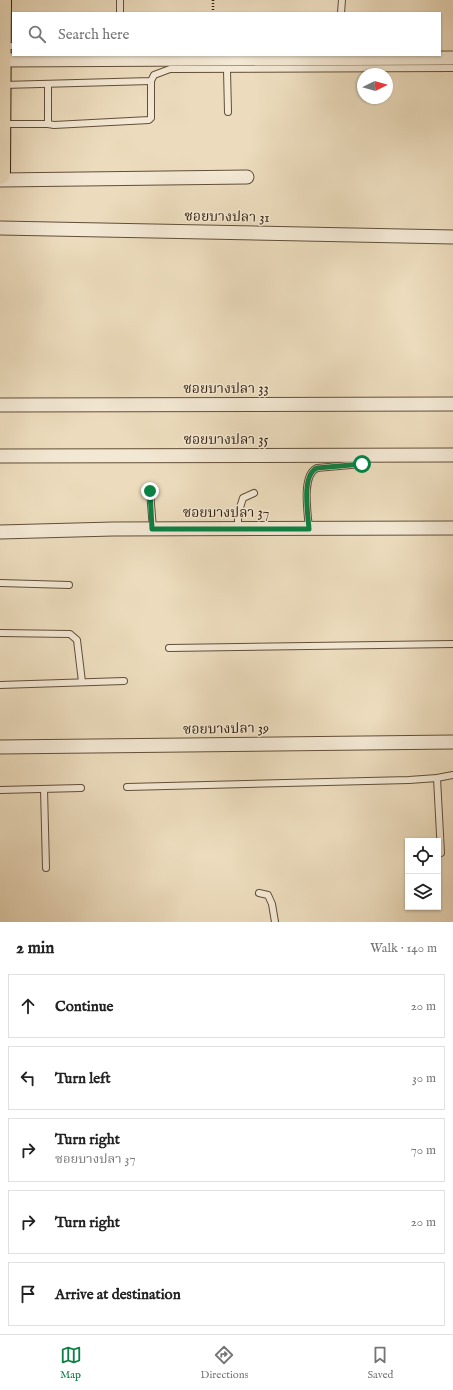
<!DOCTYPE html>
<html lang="en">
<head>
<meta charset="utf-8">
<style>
	body { margin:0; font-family:"IM FELL English","Noto Serif Thai",serif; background:#f6f6f6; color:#222 }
	.controls { position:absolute; right:12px; bottom:12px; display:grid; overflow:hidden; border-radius:0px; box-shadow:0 1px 3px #0004 }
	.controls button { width:36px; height:36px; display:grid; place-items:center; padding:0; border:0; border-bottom:1px solid #e0e0e0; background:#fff; color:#222; font:20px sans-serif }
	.compass { position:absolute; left:357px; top:68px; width:36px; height:36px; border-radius:50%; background:#fff; box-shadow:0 1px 3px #0004; rotate:85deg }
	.stop { position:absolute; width:12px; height:12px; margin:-9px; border:3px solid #0b8043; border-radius:50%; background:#fff }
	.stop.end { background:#0b8043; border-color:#fff; box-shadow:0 1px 4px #0008 }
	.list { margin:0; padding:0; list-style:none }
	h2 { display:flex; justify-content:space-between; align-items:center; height:52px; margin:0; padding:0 16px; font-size:17px }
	h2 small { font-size:13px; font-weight:400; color:#767676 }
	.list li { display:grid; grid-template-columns:26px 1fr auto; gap:12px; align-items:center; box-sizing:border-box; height:64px; margin:0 8px 8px; padding:0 8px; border:1px solid #e0e0e0; border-radius:0px }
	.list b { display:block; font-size:15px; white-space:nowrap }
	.list p { margin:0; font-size:13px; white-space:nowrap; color:#767676 }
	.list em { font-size:13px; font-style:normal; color:#767676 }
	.icon { flex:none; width:22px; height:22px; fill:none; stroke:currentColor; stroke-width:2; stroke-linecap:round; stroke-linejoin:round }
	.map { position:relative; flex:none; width:453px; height:922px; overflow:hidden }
	.search { position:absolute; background:#fff; box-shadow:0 1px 3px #0004; left:12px; right:12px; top:12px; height:44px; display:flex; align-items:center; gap:10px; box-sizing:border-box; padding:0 14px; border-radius:0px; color:#767676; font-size:15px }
	.sheet { height:412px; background:#fff }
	nav { display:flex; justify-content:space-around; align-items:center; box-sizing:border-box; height:56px; border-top:1px solid #e0e0e0; background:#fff; font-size:11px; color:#767676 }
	nav a { display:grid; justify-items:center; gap:2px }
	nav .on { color:#0b8043 }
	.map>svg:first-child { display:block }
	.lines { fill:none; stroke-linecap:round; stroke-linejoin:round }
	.service-casing { stroke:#624e39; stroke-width:8 }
	.minor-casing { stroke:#624e39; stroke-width:15 }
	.primary-casing { stroke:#341f0d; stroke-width:22 }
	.path { stroke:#341f0d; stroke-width:2.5; stroke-dasharray:1 2; stroke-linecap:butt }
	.service { stroke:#f3e8d4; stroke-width:6 }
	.minor { stroke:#f3e8d4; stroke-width:13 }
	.primary { stroke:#ecdcbd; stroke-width:20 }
	.route { stroke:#0b8043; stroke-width:5 }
	.labels { text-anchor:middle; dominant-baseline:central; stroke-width:3; stroke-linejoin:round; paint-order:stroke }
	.street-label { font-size:14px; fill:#341f0d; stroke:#f3e8d4 }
</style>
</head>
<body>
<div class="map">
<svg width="453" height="922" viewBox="0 0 453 922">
	<rect width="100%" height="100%" fill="#ecdcbd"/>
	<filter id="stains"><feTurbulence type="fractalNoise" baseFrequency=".005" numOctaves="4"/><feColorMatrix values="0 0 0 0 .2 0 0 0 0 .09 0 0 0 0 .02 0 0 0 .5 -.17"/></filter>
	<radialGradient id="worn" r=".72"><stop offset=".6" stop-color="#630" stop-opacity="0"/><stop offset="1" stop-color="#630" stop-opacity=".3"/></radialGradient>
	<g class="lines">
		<defs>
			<g id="service">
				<polyline points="120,13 120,0"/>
				<polyline points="341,13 342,0"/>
				<polyline points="2,46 13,46"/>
				<polyline points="227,70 228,112"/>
				<polyline points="48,84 48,124 54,125 149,120 151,118 151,81"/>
				<polyline points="3,85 151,81 154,75 170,69 453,68"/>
				<polyline points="3,124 48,124"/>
				<polyline points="150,491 153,529"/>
				<path d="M 309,529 C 308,514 301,475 317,468 L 362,464"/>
				<polyline points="238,530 238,514 243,498 254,493"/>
				<polyline points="0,583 69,585"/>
				<polyline points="0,633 70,634 77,640 82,682"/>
				<polyline points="169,648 453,644"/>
				<polyline points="0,685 124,681"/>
				<polyline points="437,778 441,853"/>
				<polyline points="127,787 409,780 437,778 453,775"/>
				<polyline points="44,789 46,868"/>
				<polyline points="0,790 81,788"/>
				<polyline points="259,893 268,895 272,904 275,922"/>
			</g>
			<g id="minor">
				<polyline points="0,60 453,58"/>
				<polyline points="0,180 247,177"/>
				<polyline points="0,228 453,237"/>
				<polyline points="0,405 453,404"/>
				<polyline points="0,456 453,455"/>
				<polyline points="0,532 113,529 453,528"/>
				<polyline points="0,747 453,742"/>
			</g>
			<polyline id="primary" points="0,174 1,0"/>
		</defs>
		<use href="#service" class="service-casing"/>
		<use href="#minor" class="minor-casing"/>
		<use href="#primary" class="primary-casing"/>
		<polyline class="path" points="213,0 213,13"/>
		<use href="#service" class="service"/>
		<use href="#minor" class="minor"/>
		<use href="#primary" class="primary"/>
	</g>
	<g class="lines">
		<path class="route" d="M 150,491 L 152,529 L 309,529 C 308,514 301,475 317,468 L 362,464"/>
	</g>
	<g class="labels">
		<g class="street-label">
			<text transform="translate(227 217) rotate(1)">ซอยบางปลา 31</text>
			<text x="226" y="389">ซอยบางปลา 33</text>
			<text x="226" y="440">ซอยบางปลา 35</text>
			<text x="226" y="513">ซอยบางปลา 37</text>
			<text transform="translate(226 729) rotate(-1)">ซอยบางปลา 39</text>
		</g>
	</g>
	<rect width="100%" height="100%" filter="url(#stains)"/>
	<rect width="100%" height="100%" fill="url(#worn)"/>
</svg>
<div class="controls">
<button><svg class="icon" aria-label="locate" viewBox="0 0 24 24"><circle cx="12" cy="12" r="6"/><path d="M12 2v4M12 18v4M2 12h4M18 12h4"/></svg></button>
<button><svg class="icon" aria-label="layers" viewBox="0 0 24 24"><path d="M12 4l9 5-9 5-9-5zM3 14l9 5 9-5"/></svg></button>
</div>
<svg class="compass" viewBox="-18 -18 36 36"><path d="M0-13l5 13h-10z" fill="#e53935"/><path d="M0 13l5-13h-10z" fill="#767676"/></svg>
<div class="stop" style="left:362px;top:464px"></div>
<div class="stop end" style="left:150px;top:491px"></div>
<div class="search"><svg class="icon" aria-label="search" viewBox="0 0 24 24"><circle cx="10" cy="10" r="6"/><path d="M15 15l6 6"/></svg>Search here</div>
</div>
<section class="sheet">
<h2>2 min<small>Walk · 140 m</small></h2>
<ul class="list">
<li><svg class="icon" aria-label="ahead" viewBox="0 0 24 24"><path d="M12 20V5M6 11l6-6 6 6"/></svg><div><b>Continue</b></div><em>20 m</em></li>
<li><svg class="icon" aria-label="left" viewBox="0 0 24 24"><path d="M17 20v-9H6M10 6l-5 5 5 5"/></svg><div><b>Turn left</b></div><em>30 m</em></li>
<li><svg class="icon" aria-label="right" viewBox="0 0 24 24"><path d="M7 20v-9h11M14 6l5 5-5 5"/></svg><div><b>Turn right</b><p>ซอยบางปลา 37</p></div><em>70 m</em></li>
<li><svg class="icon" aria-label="right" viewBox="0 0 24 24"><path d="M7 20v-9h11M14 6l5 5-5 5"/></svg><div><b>Turn right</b></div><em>20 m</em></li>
<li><svg class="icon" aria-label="arrive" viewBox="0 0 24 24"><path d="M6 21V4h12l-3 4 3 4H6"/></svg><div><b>Arrive at destination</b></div></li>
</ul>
</section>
<nav>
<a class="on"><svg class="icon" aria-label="map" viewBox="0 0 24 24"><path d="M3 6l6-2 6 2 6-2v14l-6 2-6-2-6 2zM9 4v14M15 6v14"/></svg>Map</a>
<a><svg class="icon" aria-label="directions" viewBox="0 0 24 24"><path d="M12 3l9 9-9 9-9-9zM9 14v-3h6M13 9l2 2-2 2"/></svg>Directions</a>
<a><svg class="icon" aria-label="saved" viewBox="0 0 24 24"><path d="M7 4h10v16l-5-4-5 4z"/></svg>Saved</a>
</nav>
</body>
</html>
